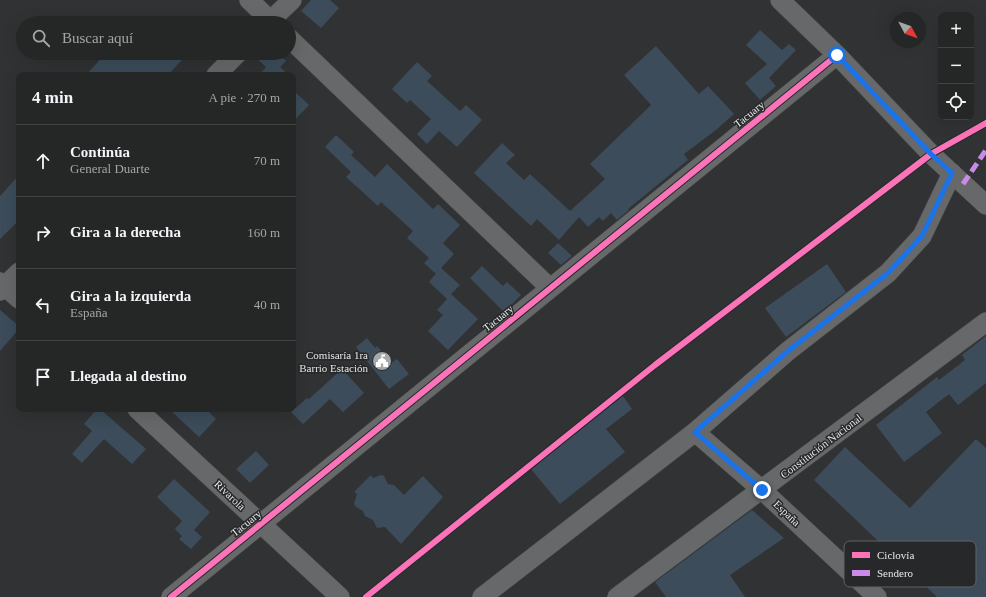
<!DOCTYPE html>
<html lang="es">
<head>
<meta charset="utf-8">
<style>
	body { margin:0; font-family:"Times New Roman",serif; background:#313232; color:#f1f3f6 }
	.controls { position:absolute; right:12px; top:12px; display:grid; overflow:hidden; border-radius:8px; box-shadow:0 4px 16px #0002 }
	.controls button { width:36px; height:36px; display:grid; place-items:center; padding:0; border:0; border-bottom:1px solid #424343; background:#252626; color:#f1f3f6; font:20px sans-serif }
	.compass { position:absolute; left:890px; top:12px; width:36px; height:36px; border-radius:50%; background:#252626; box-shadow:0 4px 16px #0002; rotate:131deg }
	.stop { position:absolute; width:12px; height:12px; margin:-9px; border:3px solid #1a73e8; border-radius:50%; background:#fff }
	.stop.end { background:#1a73e8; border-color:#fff; box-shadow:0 1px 4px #0008 }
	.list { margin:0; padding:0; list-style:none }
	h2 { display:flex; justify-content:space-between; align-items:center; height:52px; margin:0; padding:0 16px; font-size:17px }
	h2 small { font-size:13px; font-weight:400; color:#a3a5a7 }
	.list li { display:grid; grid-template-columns:26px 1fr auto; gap:12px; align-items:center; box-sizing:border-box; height:72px; padding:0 16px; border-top:1px solid #424343 }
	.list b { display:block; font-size:15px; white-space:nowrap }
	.list p { margin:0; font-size:13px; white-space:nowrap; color:#a3a5a7 }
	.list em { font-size:13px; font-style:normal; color:#a3a5a7 }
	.icon { flex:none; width:22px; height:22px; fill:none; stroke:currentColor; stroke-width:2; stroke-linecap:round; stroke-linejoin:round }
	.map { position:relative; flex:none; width:986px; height:597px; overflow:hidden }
	.search { position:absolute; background:#252626; box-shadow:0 4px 16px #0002; left:16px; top:16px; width:280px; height:44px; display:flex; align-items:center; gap:10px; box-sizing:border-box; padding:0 14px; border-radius:22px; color:#a3a5a7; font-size:15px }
	.panel { position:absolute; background:#252626; box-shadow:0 4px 16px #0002; left:16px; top:72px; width:280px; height:340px; border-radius:8px }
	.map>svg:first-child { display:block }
	.building { fill:#3c4c5a }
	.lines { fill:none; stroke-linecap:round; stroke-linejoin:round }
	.minor-casing { stroke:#4f5051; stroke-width:20 }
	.minor { stroke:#676869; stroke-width:19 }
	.quiet { stroke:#ca8be6; stroke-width:5; stroke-dasharray:10 5; stroke-linecap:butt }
	.cycleway-casing { stroke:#26282a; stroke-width:8 }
	.cycleway { stroke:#fb73b8; stroke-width:6 }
	.route { stroke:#1a73e8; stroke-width:5 }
	.labels { text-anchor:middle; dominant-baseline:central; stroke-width:3; stroke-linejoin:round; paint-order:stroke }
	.street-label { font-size:11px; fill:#e7e8e9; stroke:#26282a }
	.poi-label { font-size:11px; fill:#e7e8e9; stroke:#26282a; text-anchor:end }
	.key { fill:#26282a; stroke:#606263; stroke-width:1 }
	.key-label { font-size:11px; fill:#e7e8e9 }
</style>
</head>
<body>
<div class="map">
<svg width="986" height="597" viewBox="0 0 986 597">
	<rect width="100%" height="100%" fill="#313233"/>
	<g class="building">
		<polygon points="311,0 330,0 339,8 321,28 301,11"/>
		<polygon points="760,30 782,50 789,44 796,50 769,78 776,86 760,100 745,83 767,64 746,45"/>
		<polygon points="656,46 699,94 708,86 734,114 716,130 684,154 688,160 628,209 629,210 617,220 611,213 603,221 599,217 588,227 579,217 559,240 537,219 531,226 474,173 502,143 515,155 506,163 524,180 530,174 570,211 605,179 590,164 651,105 624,75"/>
		<polygon points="106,53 188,53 168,75 86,75"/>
		<polygon points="251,53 277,53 286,61 280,67 289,75 259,75 266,67"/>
		<polygon points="417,62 432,76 427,81 460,111 466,105 482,120 457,147 439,131 427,144 417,134 431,119 410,100 407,103 392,89"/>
		<polygon points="293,90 309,105 293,122"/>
		<polygon points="336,135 354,152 351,155 375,177 387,164 433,209 438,204 460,225 443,243 454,254 441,268 460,285 451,294 478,319 448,350 428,331 443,315 437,310 447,299 429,282 438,271 436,274 424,263 429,258 407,238 413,231 381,202 378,206 346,177 351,172 325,147"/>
		<polygon points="19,175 19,220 0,239 0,196"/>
		<polygon points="558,243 572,256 561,265 548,253"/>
		<polygon points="827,264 846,292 786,337 765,308"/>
		<polygon points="482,266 503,286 507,282 521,295 504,312 470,278"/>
		<polygon points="0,310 19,326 19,329 0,351"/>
		<polygon points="986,336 986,383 958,405 949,394 926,412 942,433 904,462 876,425 937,377 939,380 965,360 962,355"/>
		<polygon points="367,338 375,348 377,346 391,363 397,359 409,374 389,389 356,347"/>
		<polygon points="342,369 364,393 343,412 330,399 303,424 291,412 307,398 309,399"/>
		<polygon points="623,396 632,409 606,429 625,452 560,504 531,469"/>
		<polygon points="97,409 100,409 146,449 132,464 104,439 82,463 72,454 92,431 84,424"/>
		<polygon points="169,409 206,409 216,419 199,437"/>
		<polygon points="976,439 986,448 986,597 937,597 814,480 845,447 910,508"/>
		<polygon points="256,451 269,465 250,483 236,469"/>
		<polygon points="371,475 373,478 381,475 384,476 388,484 394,485 404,495 423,476 443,497 401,544 385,527 377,528 373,520 365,516 363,511 356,507 354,504 357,494 354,492"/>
		<polygon points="174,479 210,512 194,530 202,537 191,549 179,539 182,536 175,529 182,521 157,497"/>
		<polygon points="752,510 784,538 730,575 745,597 666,597 655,582"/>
	</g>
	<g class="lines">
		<defs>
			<g id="minor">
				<polyline points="249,0 273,23"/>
				<polyline points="780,0 837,55 931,154 986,205"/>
				<polyline points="268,23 292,0"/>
				<polyline points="289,38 550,288"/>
				<polyline points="216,75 238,53"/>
				<polyline points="0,282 19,299"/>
				<polyline points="0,291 19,272"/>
				<polyline points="137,409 340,597"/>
				<polyline points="695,432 762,490 877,597"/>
				<polyline points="171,597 837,55"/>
				<polyline points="482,597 695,432 788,351 888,273 922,236 952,173"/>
				<polyline points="617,597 986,322"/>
			</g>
		</defs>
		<use href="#minor" class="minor-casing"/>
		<use href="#minor" class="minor"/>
		<polyline class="quiet" points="963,184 986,150"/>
		<defs>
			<g id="cycleway">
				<polyline points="171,597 837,55"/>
				<polyline points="366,597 655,365 931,154 986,123"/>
			</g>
		</defs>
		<use href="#cycleway" class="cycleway-casing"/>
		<use href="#cycleway" class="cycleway"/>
	</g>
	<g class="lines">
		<polyline class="route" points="762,490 695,432 788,351 888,273 922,236 952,173 931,154 837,55"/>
	</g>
	<defs>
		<symbol id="civic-disc" viewBox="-11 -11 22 22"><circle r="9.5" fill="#a7a8a9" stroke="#26282a"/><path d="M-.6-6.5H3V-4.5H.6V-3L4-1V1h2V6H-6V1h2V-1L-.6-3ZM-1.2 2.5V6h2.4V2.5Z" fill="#fff"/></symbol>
	</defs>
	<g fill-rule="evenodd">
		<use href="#civic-disc" x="371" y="350" width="22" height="22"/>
	</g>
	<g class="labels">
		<g class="street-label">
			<text transform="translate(749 114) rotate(-39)">Tacuary</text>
			<text transform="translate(498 318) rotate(-39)">Tacuary</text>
			<text transform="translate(821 446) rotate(-37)">Constitución Nacional</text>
			<text transform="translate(230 495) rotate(43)">Rivarola</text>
			<text transform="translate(787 513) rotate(43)">España</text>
			<text transform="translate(246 523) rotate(-39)">Tacuary</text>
		</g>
		<g class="poi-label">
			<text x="368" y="355">Comisaría 1ra<tspan x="368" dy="13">Barrio Estación</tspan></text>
		</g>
	</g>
	<rect x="844" y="541" width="132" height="46" rx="6" class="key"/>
	<rect x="852" y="552" width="18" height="6" fill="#fb73b8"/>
	<rect x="852" y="570" width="18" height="6" fill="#ca8be6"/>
	<g class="key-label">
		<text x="877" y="559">Ciclovía</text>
		<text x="877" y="577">Sendero</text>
	</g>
</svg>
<div class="controls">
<button>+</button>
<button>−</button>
<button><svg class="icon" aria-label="locate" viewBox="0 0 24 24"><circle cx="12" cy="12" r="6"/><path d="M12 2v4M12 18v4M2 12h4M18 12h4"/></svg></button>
</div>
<svg class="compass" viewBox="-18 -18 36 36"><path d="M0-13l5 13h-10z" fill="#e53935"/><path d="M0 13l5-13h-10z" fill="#a3a5a7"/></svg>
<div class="stop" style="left:837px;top:55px"></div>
<div class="stop end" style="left:762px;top:490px"></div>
<div class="search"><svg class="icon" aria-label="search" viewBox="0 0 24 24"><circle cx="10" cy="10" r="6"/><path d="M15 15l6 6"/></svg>Buscar aquí</div>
<section class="panel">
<h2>4 min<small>A pie · 270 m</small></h2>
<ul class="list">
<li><svg class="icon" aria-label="ahead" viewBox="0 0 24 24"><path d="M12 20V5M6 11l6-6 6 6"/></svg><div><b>Continúa</b><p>General Duarte</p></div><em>70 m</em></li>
<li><svg class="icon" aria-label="right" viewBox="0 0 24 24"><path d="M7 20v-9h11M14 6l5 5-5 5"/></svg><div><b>Gira a la derecha</b></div><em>160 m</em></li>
<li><svg class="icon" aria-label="left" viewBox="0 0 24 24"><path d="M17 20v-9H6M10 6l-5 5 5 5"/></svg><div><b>Gira a la izquierda</b><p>España</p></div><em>40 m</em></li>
<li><svg class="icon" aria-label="arrive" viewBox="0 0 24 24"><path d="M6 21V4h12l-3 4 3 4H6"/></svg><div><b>Llegada al destino</b></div></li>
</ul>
</section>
</div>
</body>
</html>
